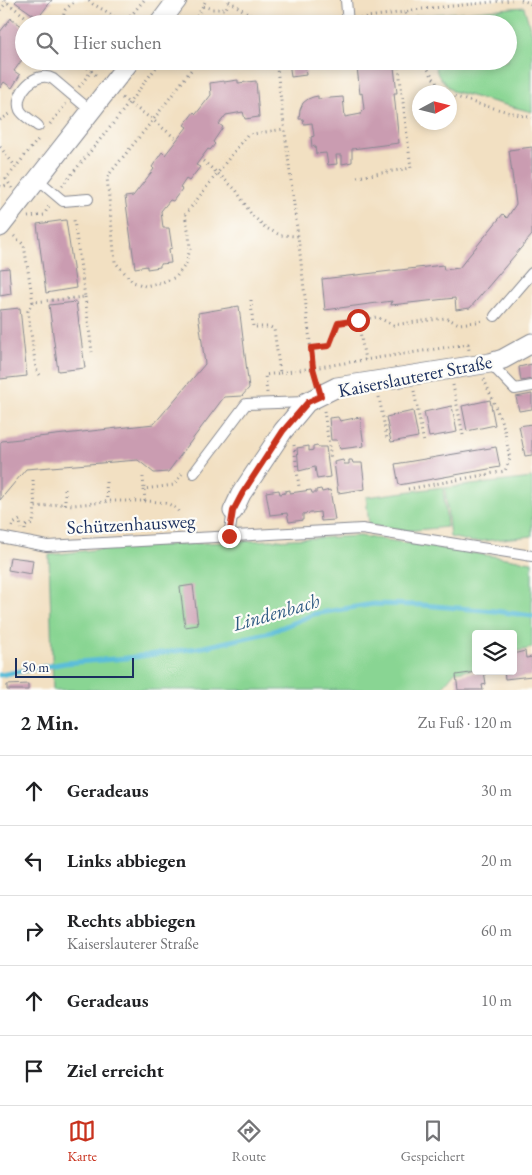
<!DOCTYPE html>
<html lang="de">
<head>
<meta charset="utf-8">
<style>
	body { margin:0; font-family:"EB Garamond",serif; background:#f6f6f6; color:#202124 }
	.controls { position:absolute; right:15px; bottom:15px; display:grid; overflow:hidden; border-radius:5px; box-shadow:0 2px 8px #0003 }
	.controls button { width:45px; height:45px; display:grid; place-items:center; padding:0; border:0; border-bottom:1px solid #e0e0e0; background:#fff; color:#202124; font:25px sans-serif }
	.compass { position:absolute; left:412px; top:85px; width:45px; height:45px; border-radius:50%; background:#fff; box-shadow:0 2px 8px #0003; rotate:83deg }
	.scale { position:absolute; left:15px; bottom:12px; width:119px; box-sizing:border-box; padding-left:5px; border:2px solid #1b2f5e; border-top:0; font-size:14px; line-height:18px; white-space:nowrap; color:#1b2f5e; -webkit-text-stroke:4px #fdfcf7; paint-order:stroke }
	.stop { position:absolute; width:15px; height:15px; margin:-11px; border:4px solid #c8321e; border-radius:50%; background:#fff }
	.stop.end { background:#c8321e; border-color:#fff; box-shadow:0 1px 5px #0008 }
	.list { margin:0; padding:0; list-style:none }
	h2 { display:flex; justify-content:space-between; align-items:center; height:65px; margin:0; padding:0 20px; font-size:21px }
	h2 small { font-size:16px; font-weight:400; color:#757577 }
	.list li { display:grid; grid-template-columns:32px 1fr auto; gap:15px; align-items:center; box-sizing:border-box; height:70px; padding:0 20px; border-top:1px solid #e0e0e0 }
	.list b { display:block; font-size:19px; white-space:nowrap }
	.list p { margin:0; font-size:16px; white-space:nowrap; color:#757577 }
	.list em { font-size:16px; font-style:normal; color:#757577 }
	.icon { flex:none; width:28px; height:28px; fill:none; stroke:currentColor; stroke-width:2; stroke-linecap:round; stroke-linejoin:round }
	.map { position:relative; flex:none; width:532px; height:690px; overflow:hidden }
	.search { position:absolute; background:#fff; box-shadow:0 2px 8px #0003; left:15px; right:15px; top:15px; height:55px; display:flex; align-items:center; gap:12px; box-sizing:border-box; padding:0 18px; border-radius:28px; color:#757577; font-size:19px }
	.sheet { height:415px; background:#fff }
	nav { display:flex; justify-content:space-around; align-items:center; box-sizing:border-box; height:70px; border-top:1px solid #e0e0e0; background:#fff; font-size:14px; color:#757577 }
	nav a { display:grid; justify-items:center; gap:2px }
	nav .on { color:#c8321e }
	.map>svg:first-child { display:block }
	.green { fill:#89d593; stroke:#528278 }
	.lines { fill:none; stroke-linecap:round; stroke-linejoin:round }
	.stream { stroke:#5bbdd9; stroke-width:5 }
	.building { fill:#ca9cb1 }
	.lane-casing { stroke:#868890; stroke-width:12 }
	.street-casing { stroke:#868890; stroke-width:21 }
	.path { stroke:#868890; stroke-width:3; stroke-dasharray:1 4; stroke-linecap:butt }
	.lane { stroke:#fff; stroke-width:10 }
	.street { stroke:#fff; stroke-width:19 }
	.route { stroke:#c8321e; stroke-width:6 }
	.labels { text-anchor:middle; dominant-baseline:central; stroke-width:4.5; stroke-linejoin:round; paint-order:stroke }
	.street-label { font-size:19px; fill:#1b2f5e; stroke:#fdfcf7 }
	.water-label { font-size:20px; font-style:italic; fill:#2e5a83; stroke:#fdfcf7 }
</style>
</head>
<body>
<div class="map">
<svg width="532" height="690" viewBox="0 0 532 690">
	<rect width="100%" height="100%" fill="#fdfcf7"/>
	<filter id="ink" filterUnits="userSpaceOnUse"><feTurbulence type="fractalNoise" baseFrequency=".02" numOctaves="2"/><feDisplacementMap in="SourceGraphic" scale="10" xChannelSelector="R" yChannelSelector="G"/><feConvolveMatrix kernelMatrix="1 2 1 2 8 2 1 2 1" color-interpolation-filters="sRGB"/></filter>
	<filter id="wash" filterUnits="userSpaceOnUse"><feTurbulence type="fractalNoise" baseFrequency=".0096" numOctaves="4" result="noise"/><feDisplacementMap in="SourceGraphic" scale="20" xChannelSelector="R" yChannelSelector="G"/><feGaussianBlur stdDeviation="1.12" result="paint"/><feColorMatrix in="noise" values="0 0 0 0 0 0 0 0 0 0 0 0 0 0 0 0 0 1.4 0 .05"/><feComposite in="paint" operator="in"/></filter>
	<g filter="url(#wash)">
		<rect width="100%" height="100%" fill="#f2e0c2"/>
		<g class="green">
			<polygon points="524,7 532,34 532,112 452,91 438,75 433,61 508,61 508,24 417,24 414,16"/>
			<polygon points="532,478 532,536 473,542 450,537 445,488"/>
			<polygon points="443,487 447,527 406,531 369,525 366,497"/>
			<polygon points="360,536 532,562 532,648 513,652 513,634 476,634 476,669 455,672 440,690 53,690 49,555 118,547"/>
		</g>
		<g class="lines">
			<polyline class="stream" points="0,675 65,663 127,658 204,647 271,632 314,614 373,604 422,605 495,611 532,616"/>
		</g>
		<g id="blocks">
			<g class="building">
				<polygon points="17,0 52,0 38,18 15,2"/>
				<polygon points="11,18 24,28 24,57 14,71 20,75 12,88 4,82 0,88 0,32"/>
				<polygon points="289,61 329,61 329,64 305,66 306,75 291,77"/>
				<polygon points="391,61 392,67 394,67 397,93 394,93 399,143 352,149 352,162 342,164 342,155 336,155 337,164 328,165 326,153 316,154 315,146 312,147 311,137 314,136 312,123 304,124 303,119 299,119 300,110 303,103 308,99 313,97 318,96 318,99 343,97 345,117 361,114 364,109 362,93 360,94 357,67 363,66 363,62"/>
				<polygon points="238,80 238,83 256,81 259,117 245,119 243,112 226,115 219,124 223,127 213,142 215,144 210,150 208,149 196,165 200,167 189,181 186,179 180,188 182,189 173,201 170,200 161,211 163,228 169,228 172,248 169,249 171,263 160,264 160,267 147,269 147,266 135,268 125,197 133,196 154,169 152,167 162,152 165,155 187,127 184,125 194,112 196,114 211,95 210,83 224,81 224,82"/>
				<polygon points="532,147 532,235 470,308 456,310 455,298 391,305 392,301 325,310 322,279 443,265 444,270 459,268 503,214 507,218 516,204 509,150"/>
				<polygon points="66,220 76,288 46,293 37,224"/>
				<polygon points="9,268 11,294 0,296 0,269"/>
				<polygon points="76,302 85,368 58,371 49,305"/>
				<polygon points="239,306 249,388 242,396 224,397 168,472 154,473 138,460 26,469 0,500 0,443 2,441 154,424 205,364 198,313"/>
				<polygon points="20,308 27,376 0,379 0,310"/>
				<polygon points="532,364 532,379 521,381 519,367"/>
				<polygon points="532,394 532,409 519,411 516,397"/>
				<polygon points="490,400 495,425 467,431 462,406"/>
				<polygon points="452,406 457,432 429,437 424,412"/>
				<polygon points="413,411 418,437 391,442 386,417"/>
				<polygon points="338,417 340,421 360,417 364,446 340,449 337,440 331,440 329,418"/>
				<polygon points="532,424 532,455 525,456 519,426"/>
				<polygon points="317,445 318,447 326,447 330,477 317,479 315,467 299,471 297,448 309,446 309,451 313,450 313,446"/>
				<polygon points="496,447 500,467 399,485 395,464"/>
				<polygon points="343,460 344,464 349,464 349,460 352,460 353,463 362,463 365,489 338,493 334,462"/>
				<polygon points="321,489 322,492 330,490 335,520 321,521 320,512 303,514 303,520 289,522 287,513 270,515 266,492 279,490 280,494 285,493 285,491 290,490 290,493 311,490 312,493 316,493 316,490"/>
				<polygon points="10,557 33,560 31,574 8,570"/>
				<polygon points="193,585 198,625 185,627 180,587"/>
				<polygon points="525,651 526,658 532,657 532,676 505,679 504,671 513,671 513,654"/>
				<polygon points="484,671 486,684 482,685 483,690 458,690 456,675"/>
				<polygon points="28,684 28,690 7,690 7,685"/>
			</g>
		</g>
	</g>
	<g filter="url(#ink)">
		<use href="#blocks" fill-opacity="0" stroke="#868890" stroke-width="1"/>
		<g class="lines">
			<defs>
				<g id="lane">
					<polyline points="346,0 348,24"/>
					<path d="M 38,126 C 33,121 23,116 20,110 C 13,94 36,69 53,79 L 91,111"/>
					<polyline points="37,179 63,201 88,199"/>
					<polyline points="495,316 532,273"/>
					<polyline points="490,363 515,389 532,386"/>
					<polyline points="194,473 246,404 306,402"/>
					<polyline points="229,536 233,511"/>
					<polyline points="0,537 47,546 362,529 532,556"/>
				</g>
				<g id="street">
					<polyline points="159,24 177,0"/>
					<polyline points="0,227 130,61"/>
					<polyline points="233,511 241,494 283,431 307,402 337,387 490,363 503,359 532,343"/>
				</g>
			</defs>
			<use href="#lane" class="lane-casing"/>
			<use href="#street" class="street-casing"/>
			<g class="path">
				<polyline points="4,0 35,24"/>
				<polyline points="89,0 93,4 109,13 123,24"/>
				<polyline points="521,0 530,3 532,6"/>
				<polyline points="229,1 264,24"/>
				<polyline points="203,6 212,9 226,9 229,1"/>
				<polyline points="0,10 7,2"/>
				<polyline points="360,18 405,12"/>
				<polyline points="60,24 62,21 65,10 76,0"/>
				<polyline points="124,24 144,0"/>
				<polyline points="191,24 198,15 206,0"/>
				<polyline points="309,24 336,21"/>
				<polyline points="409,24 405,12 413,10 512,0"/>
				<polyline points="80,61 98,77"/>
				<polyline points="276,61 298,236 313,368 317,380"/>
				<polyline points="423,61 437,84 446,92"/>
				<polyline points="79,87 99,61"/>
				<polyline points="450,95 478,104 532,118"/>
				<polyline points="122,98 153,120 107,177 115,262 133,282 145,286 163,282 176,277 186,264 190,249 189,234 185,215 247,135 284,129"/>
				<polyline points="0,120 10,114"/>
				<polyline points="50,124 66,104"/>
				<polyline points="175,138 153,120 198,61"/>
				<polyline points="0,147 16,167"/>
				<polyline points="203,161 222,177 236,190 251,214 266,228 280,235 298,236"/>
				<polyline points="357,177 411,168 398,61"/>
				<polyline points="0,186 2,187 9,184"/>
				<polyline points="62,186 112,125 161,61"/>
				<polyline points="12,188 6,179 40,137"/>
				<polyline points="28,217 44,215 50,204"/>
				<polyline points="14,236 24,245 33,302 85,297 74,220"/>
				<polyline points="85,297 92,352"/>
				<polyline points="251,300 253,327 270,327 274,329 280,373 265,375 267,393"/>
				<polyline points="33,302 28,311 36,369 42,378"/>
				<polyline points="358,320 365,360"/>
				<polyline points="311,348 329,346 338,323 377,317 393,325 446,318 459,324 485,321"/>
				<polyline points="280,373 468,344 469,350"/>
				<polyline points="453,385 463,435"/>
				<polyline points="414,391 424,443"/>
				<polyline points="379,397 387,439"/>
				<polyline points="324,411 331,459"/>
				<polyline points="294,445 299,487"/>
				<polyline points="143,477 144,489"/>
				<polyline points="33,480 35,507"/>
				<polyline points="106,482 107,501"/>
				<polyline points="408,489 505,471 510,459 504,428 484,379"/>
				<path d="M 145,501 C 158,502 173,501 180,514"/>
				<polyline points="65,505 65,488"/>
				<polyline points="12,527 13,524 20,520 21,529"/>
				<polyline points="25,530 25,526 33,524 35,507 62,504 73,505 105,502 107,501 145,501 144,489 174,485 182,474"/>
			</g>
			<use href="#lane" class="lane"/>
			<use href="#street" class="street"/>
		</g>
	</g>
	<g class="lines" filter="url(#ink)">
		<polyline class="route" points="229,536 233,511 242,494 283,431 308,402 321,396 313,368 311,348 329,346 338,323 358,320"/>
	</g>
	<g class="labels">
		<g class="street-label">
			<text transform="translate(415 376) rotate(-11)">Kaiserslauterer Straße</text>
			<text transform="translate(131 524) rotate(-3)">Schützenhausweg</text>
		</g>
		<g class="water-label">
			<text transform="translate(276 612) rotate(-16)">Lindenbach</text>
		</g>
	</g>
</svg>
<div class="controls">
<button><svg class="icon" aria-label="layers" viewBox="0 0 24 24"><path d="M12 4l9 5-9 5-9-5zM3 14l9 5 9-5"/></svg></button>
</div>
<svg class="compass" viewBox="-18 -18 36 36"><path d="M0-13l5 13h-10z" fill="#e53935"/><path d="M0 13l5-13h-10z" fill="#757577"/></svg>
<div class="scale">50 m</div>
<div class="stop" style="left:358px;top:320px"></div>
<div class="stop end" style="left:229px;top:536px"></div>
<div class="search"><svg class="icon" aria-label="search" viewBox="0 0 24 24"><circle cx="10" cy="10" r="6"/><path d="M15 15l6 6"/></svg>Hier suchen</div>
</div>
<section class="sheet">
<h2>2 Min.<small>Zu Fuß · 120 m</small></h2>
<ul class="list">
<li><svg class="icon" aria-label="ahead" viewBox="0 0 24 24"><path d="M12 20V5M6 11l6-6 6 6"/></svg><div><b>Geradeaus</b></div><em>30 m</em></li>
<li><svg class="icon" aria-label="left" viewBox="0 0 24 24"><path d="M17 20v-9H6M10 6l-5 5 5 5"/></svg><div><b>Links abbiegen</b></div><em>20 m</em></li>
<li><svg class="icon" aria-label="right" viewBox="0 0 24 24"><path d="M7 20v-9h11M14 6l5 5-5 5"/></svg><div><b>Rechts abbiegen</b><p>Kaiserslauterer Straße</p></div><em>60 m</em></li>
<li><svg class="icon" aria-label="ahead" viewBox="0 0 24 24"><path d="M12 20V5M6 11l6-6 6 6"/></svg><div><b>Geradeaus</b></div><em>10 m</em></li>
<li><svg class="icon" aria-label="arrive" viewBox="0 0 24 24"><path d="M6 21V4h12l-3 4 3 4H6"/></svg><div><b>Ziel erreicht</b></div></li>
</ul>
</section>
<nav>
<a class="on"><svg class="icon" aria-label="map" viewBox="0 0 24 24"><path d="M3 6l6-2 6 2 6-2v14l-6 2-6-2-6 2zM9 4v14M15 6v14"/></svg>Karte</a>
<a><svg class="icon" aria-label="directions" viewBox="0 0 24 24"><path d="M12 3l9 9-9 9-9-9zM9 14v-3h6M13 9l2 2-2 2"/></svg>Route</a>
<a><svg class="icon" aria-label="saved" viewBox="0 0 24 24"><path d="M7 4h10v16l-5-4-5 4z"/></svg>Gespeichert</a>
</nav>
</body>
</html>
